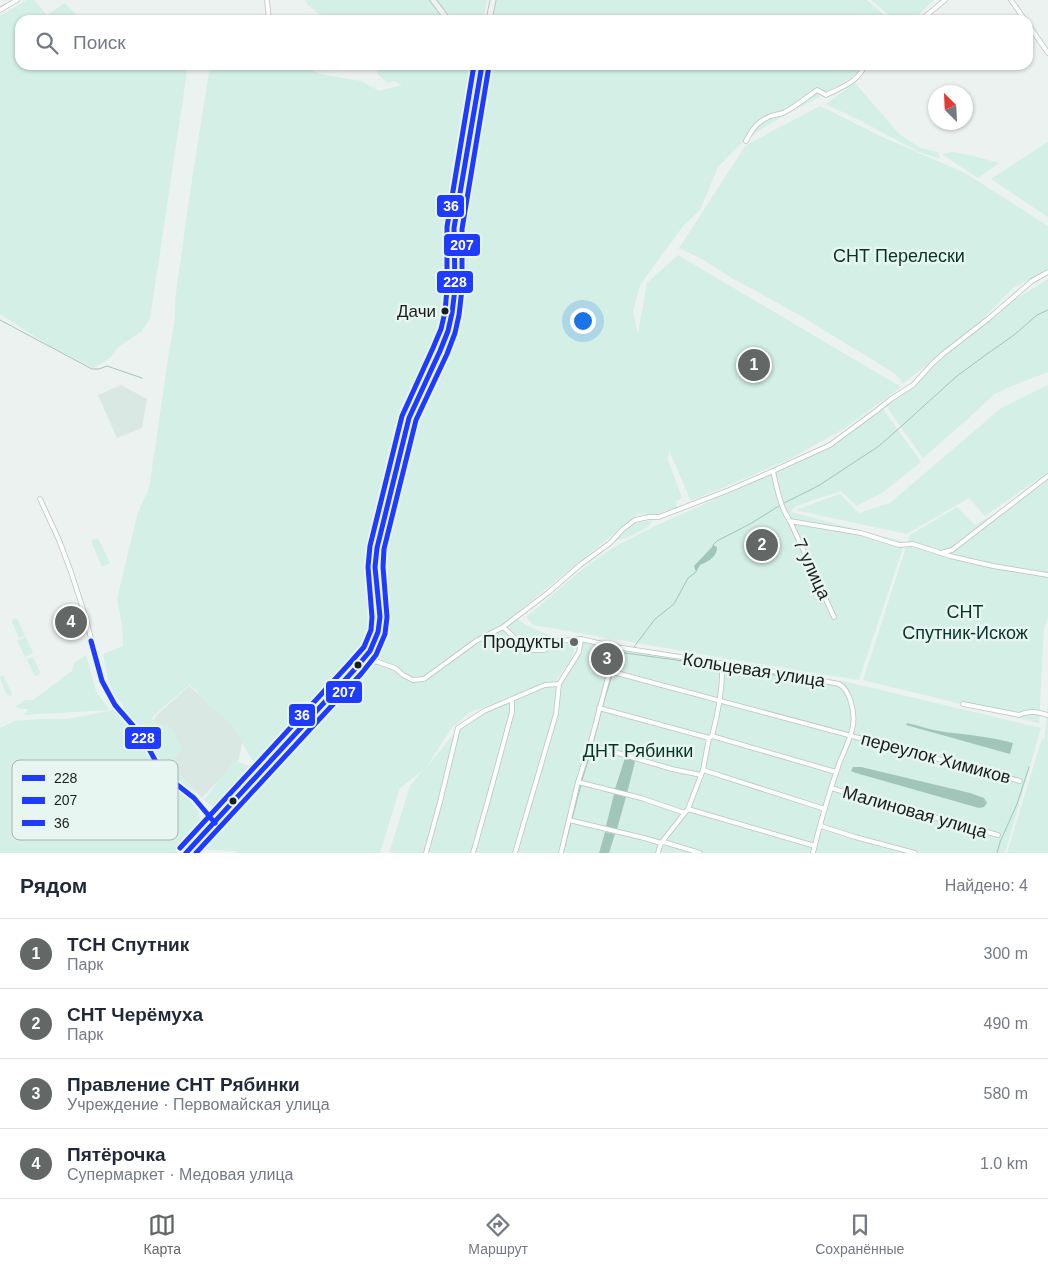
<!DOCTYPE html>
<html lang="ru">
<head>
<meta charset="utf-8">
<style>
	body { margin:0; font-family:Arial,sans-serif; background:#f6f6f7; color:#1f2937 }
	.compass { position:absolute; left:928px; top:85px; width:45px; height:45px; border-radius:50%; background:#fff; box-shadow:0 1px 4px #0004; rotate:336deg }
	.you { position:absolute; left:582px; top:320px; width:18px; height:18px; margin:-12px; border:4px solid #fff; border-radius:50%; background:#1a73e8; box-shadow:0 0 0 8px #1a73e833 }
	.badge { display:grid; place-items:center; width:32px; height:32px; border-radius:50%; background:#636866; color:#fff; font-size:16px; font-weight:700 }
	.pin { position:absolute; translate:-50% -50%; border:2px solid #fff; box-shadow:0 1px 5px #0006 }
	.list { margin:0; padding:0; list-style:none }
	h2 { display:flex; justify-content:space-between; align-items:center; height:65px; margin:0; padding:0 20px; font-size:21px }
	h2 small { font-size:16px; font-weight:400; color:#747a83 }
	.list li { display:grid; grid-template-columns:32px 1fr auto; gap:15px; align-items:center; box-sizing:border-box; height:70px; padding:0 20px; border-top:1px solid #e0e1e3 }
	.list b { display:block; font-size:19px; white-space:nowrap }
	.list p { margin:0; font-size:16px; white-space:nowrap; color:#747a83 }
	.list em { font-size:16px; font-style:normal; color:#747a83 }
	.icon { flex:none; width:28px; height:28px; fill:none; stroke:currentColor; stroke-width:2; stroke-linecap:round; stroke-linejoin:round }
	.map { position:relative; flex:none; width:1048px; height:853px; overflow:hidden }
	.search { position:absolute; background:#fff; box-shadow:0 1px 4px #0004; left:15px; right:15px; top:15px; height:55px; display:flex; align-items:center; gap:12px; box-sizing:border-box; padding:0 18px; border-radius:15px; color:#747a83; font-size:19px }
	.sheet { height:345px; background:#fff }
	nav { display:flex; justify-content:space-around; align-items:center; box-sizing:border-box; height:70px; border-top:1px solid #e0e1e3; background:#fff; font-size:14px; color:#747a83 }
	nav a { display:grid; justify-items:center; gap:2px }
	nav .on { color:#636866 }
	.map>svg:first-child { display:block }
	.built { fill:#d9e8e2 }
	.green { fill:#d3efe6; fill-rule:evenodd }
	.water { fill:#a2c5ba }
	.lines { fill:none; stroke-linecap:round; stroke-linejoin:round }
	.stream { stroke:#a2c5ba; stroke-width:1 }
	.street-casing { stroke:#bec3c1; stroke-width:5.5 }
	.secondary-casing { stroke:#bec3c1; stroke-width:7 }
	.street { stroke:#fcfdfd; stroke-width:4 }
	.secondary { stroke:#eef3f2; stroke-width:5 }
	.bus-1-casing { stroke:#e8f6f1; stroke-width:9 }
	.bus-2-casing { stroke:#e8f6f1; stroke-width:9 }
	.bus-3-casing { stroke:#e8f6f1; stroke-width:9 }
	.bus-1 { stroke:#1f3bff; stroke-width:5 }
	.bus-2 { stroke:#1f3bff; stroke-width:5 }
	.bus-3 { stroke:#1f3bff; stroke-width:5 }
	.bus-dot { fill:#191e1c; stroke:#e8f6f1; stroke-width:2 }
	.poi-dot { fill:#636866; stroke:#e8f6f1; stroke-width:2 }
	.labels { text-anchor:middle; dominant-baseline:central; stroke-width:5; stroke-linejoin:round; paint-order:stroke }
	.bus-label { font-size:17px; fill:#191e1c; stroke:#e8f6f1; text-anchor:end }
	.park-label { font-size:18px; fill:#063429; stroke:#e8f6f1 }
	.street-label { font-size:18px; fill:#191e1c; stroke:#e8f6f1 }
	.poi-label { font-size:18px; fill:#191e1c; stroke:#e8f6f1; text-anchor:end }
	.key { fill:#e8f6f1; stroke:#aab5b1; stroke-width:1 }
	.key-label { font-size:14px; fill:#191e1c }
	.line-badge { stroke:#e8f6f1; stroke-width:2 }
	.badge-label { font-size:14px; text-anchor:middle; font-weight:bold; fill:#fff }
</style>
</head>
<body>
<div class="map">
<svg width="1048" height="853" viewBox="0 0 1048 853">
	<rect width="100%" height="100%" fill="#ecf2f0"/>
	<g class="built">
		<polygon points="121,385 147,399 142,428 117,438 98,395"/>
		<polygon points="189,686 244,734 239,759 202,798 169,763 150,729 156,716"/>
	</g>
	<g class="green">
		<polygon points="27,0 34,0 47,15 65,3 81,20 122,17 137,20 20,20 20,65 188,65 150,319 141,332 118,347 110,358 93,368 50,346 0,314 0,16"/>
		<polygon points="305,0 429,0 444,20 326,20 307,4"/>
		<polygon points="437,0 487,0 483,20 452,20"/>
		<polygon points="496,0 867,0 890,20 493,20"/>
		<polygon points="871,0 934,0 913,20 895,20"/>
		<path d="M 210,65 L 304,65 L 320,74 L 361,81 L 379,91 L 402,85 L 394,81 L 388,83 L 378,75 L 376,65 L 470,65 L 472,101 L 447,236 L 445,320 L 436,344 L 404,412 L 385,500 L 372,551 L 371,571 L 377,611 L 375,626 L 372,640 L 349,668 L 260,768 L 253,762 L 233,726 L 210,706 L 195,689 L 189,685 L 151,718 L 157,723 L 172,728 L 182,748 L 171,764 L 196,793 L 192,801 L 198,811 L 201,823 L 176,853 L 0,853 L 0,728 L 15,721 L 40,719 L 67,719 L 110,711 L 124,706 C 108,690 107,675 103,654 L 123,646 L 122,624 L 117,599 L 138,512 L 149,489 L 169,352 L 175,318 L 175,300 L 190,193 Z"/>
		<path d="M 486,65 L 857,65 L 858,73 L 814,100 L 769,124 L 738,146 L 718,167 L 700,210 L 683,226 L 640,285 L 633,312 L 638,334 L 647,283 L 678,255 L 901,387 L 845,428 L 788,460 L 691,501 L 669,450 L 668,460 L 682,498 L 676,502 L 678,508 L 652,515 L 638,514 L 514,615 C 522,627 561,639 576,644 L 571,659 L 555,682 L 559,680 L 578,651 L 582,639 L 847,682 L 1041,728 L 1005,853 L 389,853 L 410,786 L 423,770 L 400,788 L 380,853 L 237,853 L 236,851 L 200,849 L 355,674 L 372,662 C 379,663 389,665 395,669 C 401,673 405,677 412,681 L 413,679 L 403,674 L 395,666 L 374,660 L 379,647 L 383,615 L 378,562 L 380,547 L 400,466 L 413,423 L 430,387 L 457,324 L 461,292 L 462,274 L 460,227 ZM 554,683 L 463,723 L 425,769 L 451,729 L 470,712 Z"/>
		<polygon points="855,83 900,135 921,148 937,152 941,159 919,152 863,122 826,104"/>
		<polygon points="820,106 882,137 965,173 1048,226 1048,270 1013,288 968,334 902,384 901,380 894,373 801,316 732,278 702,259 679,248 746,145"/>
		<polygon points="1048,142 1048,217 991,179 1020,160"/>
		<polygon points="952,152 974,156 999,163 978,178 942,154"/>
		<polygon points="1048,279 1048,372 1014,385 994,394 971,416 923,458 886,406 915,386 942,356 1005,306"/>
		<polygon points="1048,385 1048,472 985,516 969,498 907,534 795,510 840,494 859,513 890,503 1000,409"/>
		<polygon points="883,409 921,462 882,493 857,506 841,491 795,506 791,512 905,542 859,680 729,659 533,625 526,617 584,568 614,547 657,525 825,450"/>
		<polygon points="1048,480 1048,618 1044,628 1039,723 863,680 910,535 957,507 975,525 1039,487"/>
		<polygon points="653,520 648,527 627,538 614,541 632,524"/>
		<polygon points="98,538 110,563 102,567 91,541"/>
		<polygon points="14,618 18,620 25,636 19,638 12,622 12,620"/>
		<polygon points="26,637 33,653 25,657 17,641"/>
		<polygon points="86,655 96,691 109,710 23,715 29,709 23,709 15,707 25,700 33,700 72,671 74,663"/>
		<polygon points="33,657 40,672 39,675 38,676 34,675 27,659"/>
		<polygon points="3,675 12,693 11,696 7,695 0,678 1,676"/>
		<polygon points="1048,704 1048,853 1007,853 1042,738 1044,740"/>
		<polygon points="234,760 243,764 252,767 256,773 221,811 218,810 204,800"/>
	</g>
	<g class="water">
		<path d="M 713,545 L 717,547 C 717,557 709,561 700,565 L 696,572 L 694,566 L 712,547 Z"/>
		<path d="M 907,723 C 923,727 938,732 954,733 C 974,735 994,738 1013,743 L 1010,754 L 906,725 Z"/>
		<polygon points="625,758 630,758 635,762 627,793 615,789"/>
		<polygon points="853,767 861,767 970,793 984,798 987,803 984,807 979,808 856,773 851,771"/>
		<polygon points="614,794 626,797 617,829 606,826"/>
		<polygon points="605,832 615,834 609,853 599,853"/>
	</g>
	<g class="lines">
		<g class="stream">
			<polyline points="0,320 92,369 99,369 107,366 142,378"/>
			<polyline points="713,545 717,541 750,524 782,504 818,486 879,446 895,432 957,376 987,354 1014,335 1037,315 1048,310"/>
			<polyline points="634,647 655,619 674,604 688,578 696,572"/>
			<polyline points="725,667 835,685"/>
			<polyline points="613,669 618,652 719,666"/>
			<polyline points="603,705 612,675"/>
			<polyline points="593,743 601,712"/>
			<polyline points="582,780 592,748"/>
			<polyline points="572,819 581,785"/>
			<polyline points="563,853 571,823"/>
			<polyline points="997,853 1000,842 1017,804 1029,767"/>
		</g>
		<defs>
			<g id="street">
				<polyline points="267,0 269,20"/>
				<polyline points="1011,0 1025,20"/>
				<polyline points="0,10 17,0"/>
				<polyline points="921,20 945,0"/>
				<polyline points="1028,24 1048,53"/>
				<path d="M 746,141 C 752,129 758,121 771,116 C 775,115 779,114 783,113 C 795,107 806,98 817,90 L 826,95 C 842,87 858,82 865,65"/>
				<polyline points="773,471 830,445 876,411 891,399 913,385 932,364 943,354 988,319 1032,281 1048,272"/>
				<polyline points="40,499 59,540 71,572 85,615 102,681 110,697 115,705 142,736 162,773 194,798 215,823"/>
				<polyline points="790,521 834,617"/>
				<polyline points="941,553 952,550 1048,476"/>
				<path d="M 503,627 L 513,636 L 520,646 L 529,650 L 544,650 L 559,641 L 581,639 L 616,647 L 772,671 L 839,684 C 850,690 855,712 853,725 C 851,738 844,751 839,764 C 829,793 820,823 813,853"/>
				<path d="M 363,660 L 378,662 L 395,668 L 403,675 L 413,680 L 424,679 L 476,641 L 503,627 L 549,592 L 580,565 L 610,543 L 623,529 L 635,520 L 649,517 L 659,517 L 729,490 L 773,471 C 777,488 780,507 790,521 L 861,533 L 899,545 L 913,544 L 950,556 L 993,566 L 1048,575"/>
				<polyline points="609,671 1020,781"/>
				<path d="M 963,704 L 1019,715 C 1029,710 1037,712 1048,715"/>
				<polyline points="599,708 709,738"/>
				<polyline points="712,736 836,772"/>
				<polyline points="590,745 672,769 701,775"/>
				<polyline points="703,770 825,809"/>
				<polyline points="578,782 641,798 685,813"/>
				<polyline points="831,788 879,802 998,835"/>
				<polyline points="688,809 815,846"/>
				<polyline points="569,820 644,838 661,843 664,842 700,853"/>
				<polyline points="821,826 855,837 915,853"/>
				<polyline points="426,853 440,802 458,728 484,711 545,685 559,684"/>
				<polyline points="473,853 490,793 512,712 512,700"/>
				<polyline points="515,853 556,714 559,684 579,652 581,639"/>
				<polyline points="561,853 578,782 590,745 616,647"/>
				<path d="M 658,853 L 661,843 L 688,809 L 703,770 L 709,738 L 712,736 C 718,712 723,689 722,664"/>
			</g>
			<g id="secondary">
				<polyline points="433,0 448,20"/>
				<polyline points="489,20 493,0"/>
				<polyline points="186,853 355,669 370,651 378,632 380,617 375,567 377,548 409,418 440,351 448,331 452,313 455,289 454,228 482,65"/>
			</g>
		</defs>
		<use href="#street" class="street-casing"/>
		<use href="#secondary" class="secondary-casing"/>
		<use href="#street" class="street"/>
		<use href="#secondary" class="secondary"/>
		<defs>
			<g id="bus-1">
				<polyline points="91,641 102,681 115,705 142,736 162,773 194,798 215,823"/>
				<polyline points="186,853 355,669 370,651 378,632 380,617 375,567 377,548 409,418 440,351 448,331 452,313 455,289 454,228 482,65"/>
			</g>
			<polyline id="bus-2" points="196,853 361,674 376,655 385,634 387,617 383,567 384,549 416,420 447,354 455,333 459,315 462,289 462,229 489,66"/>
			<polyline id="bus-3" points="180,848 349,664 364,647 371,630 372,617 368,567 370,546 402,416 433,348 441,329 445,312 447,289 447,227 474,65"/>
		</defs>
		<use href="#bus-1" class="bus-1-casing"/>
		<use href="#bus-2" class="bus-2-casing"/>
		<use href="#bus-3" class="bus-3-casing"/>
		<use href="#bus-1" class="bus-1"/>
		<use href="#bus-2" class="bus-2"/>
		<use href="#bus-3" class="bus-3"/>
	</g>
	<g class="bus-dot">
		<circle cx="445" cy="311" r="4.5"/>
		<circle cx="358" cy="665" r="4.5"/>
		<circle cx="233" cy="801" r="4.5"/>
	</g>
	<circle class="poi-dot" cx="574" cy="642" r="5"/>
	<g class="labels">
		<g class="bus-label">
			<text x="436" y="311">Дачи</text>
		</g>
		<g class="park-label">
			<text x="899" y="256">СНТ Перелески</text>
			<text x="965" y="612">СНТ<tspan x="965" dy="21">Спутник-Искож</tspan></text>
			<text x="638" y="751">ДНТ Рябинки</text>
		</g>
		<g class="street-label">
			<text transform="translate(812 569) rotate(65)">7 улица</text>
			<text transform="translate(754 670) rotate(9)">Кольцевая улица</text>
			<text transform="translate(936 758) rotate(15)">переулок Химиков</text>
			<text transform="translate(915 812) rotate(16)">Малиновая улица</text>
		</g>
		<g class="poi-label">
			<text x="564" y="642">Продукты</text>
		</g>
	</g>
	<rect x="12" y="760" width="166" height="80" rx="8" class="key"/>
	<rect x="22" y="775" width="23" height="6" fill="#1f3bff"/>
	<rect x="22" y="797" width="23" height="7" fill="#1f3bff"/>
	<rect x="22" y="820" width="23" height="6" fill="#1f3bff"/>
	<g class="key-label">
		<text x="54" y="783">228</text>
		<text x="54" y="805">207</text>
		<text x="54" y="828">36</text>
	</g>
	<g class="line-badge">
		<rect x="436" y="194" width="29" height="24" rx="5" fill="#1f3bff"/>
		<rect x="443" y="233" width="38" height="24" rx="5" fill="#1f3bff"/>
		<rect x="436" y="270" width="38" height="24" rx="5" fill="#1f3bff"/>
		<rect x="325" y="680" width="38" height="24" rx="5" fill="#1f3bff"/>
		<rect x="288" y="703" width="28" height="24" rx="5" fill="#1f3bff"/>
		<rect x="124" y="726" width="38" height="24" rx="5" fill="#1f3bff"/>
	</g>
	<g class="badge-label">
		<text x="451" y="211">36</text>
		<text x="462" y="250">207</text>
		<text x="455" y="287">228</text>
		<text x="344" y="697">207</text>
		<text x="302" y="720">36</text>
		<text x="143" y="743">228</text>
	</g>
</svg>
<svg class="compass" viewBox="-18 -18 36 36"><path d="M0-13l5 13h-10z" fill="#e53935"/><path d="M0 13l5-13h-10z" fill="#747a83"/></svg>
<div class="you"></div>
<div class="pin badge" style="left:754px;top:365px">1</div>
<div class="pin badge" style="left:762px;top:545px">2</div>
<div class="pin badge" style="left:607px;top:659px">3</div>
<div class="pin badge" style="left:71px;top:622px">4</div>
<div class="search"><svg class="icon" aria-label="search" viewBox="0 0 24 24"><circle cx="10" cy="10" r="6"/><path d="M15 15l6 6"/></svg>Поиск</div>
</div>
<section class="sheet">
<h2>Рядом<small>Найдено: 4</small></h2>
<ul class="list">
<li><span class="badge">1</span><div><b>ТСН Спутник</b><p>Парк</p></div><em>300 m</em></li>
<li><span class="badge">2</span><div><b>СНТ Черёмуха</b><p>Парк</p></div><em>490 m</em></li>
<li><span class="badge">3</span><div><b>Правление СНТ Рябинки</b><p>Учреждение · Первомайская улица</p></div><em>580 m</em></li>
<li><span class="badge">4</span><div><b>Пятёрочка</b><p>Супермаркет · Медовая улица</p></div><em>1.0 km</em></li>
</ul>
</section>
<nav>
<a class="on"><svg class="icon" aria-label="map" viewBox="0 0 24 24"><path d="M3 6l6-2 6 2 6-2v14l-6 2-6-2-6 2zM9 4v14M15 6v14"/></svg>Карта</a>
<a><svg class="icon" aria-label="directions" viewBox="0 0 24 24"><path d="M12 3l9 9-9 9-9-9zM9 14v-3h6M13 9l2 2-2 2"/></svg>Маршрут</a>
<a><svg class="icon" aria-label="saved" viewBox="0 0 24 24"><path d="M7 4h10v16l-5-4-5 4z"/></svg>Сохранённые</a>
</nav>
</body>
</html>
